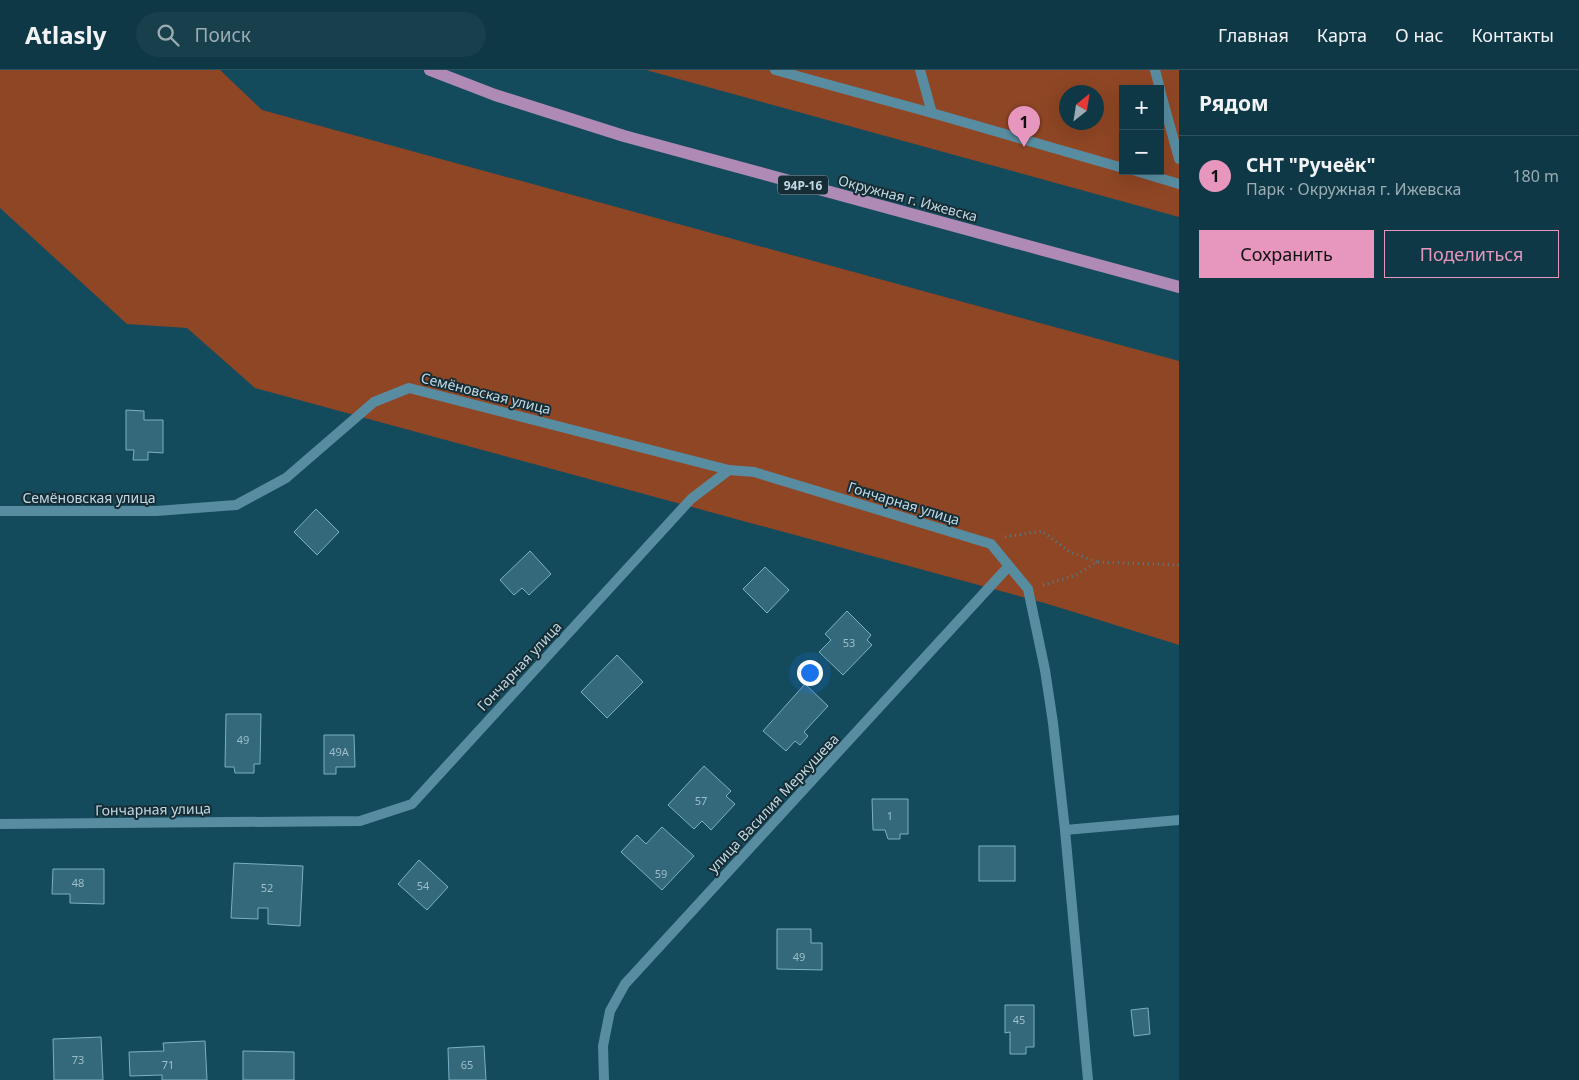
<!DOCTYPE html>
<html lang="ru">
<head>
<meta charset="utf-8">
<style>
	body { margin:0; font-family:"Noto Sans",sans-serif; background:#173f4c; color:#f1f3f6 }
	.controls { position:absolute; right:15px; top:15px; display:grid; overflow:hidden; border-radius:0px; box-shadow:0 5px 20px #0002 }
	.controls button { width:45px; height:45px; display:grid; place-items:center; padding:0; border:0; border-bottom:1px solid #2e525e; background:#0e3845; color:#f1f3f6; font:25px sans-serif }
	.compass { position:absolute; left:1059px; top:15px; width:45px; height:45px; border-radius:50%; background:#0e3845; box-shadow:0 5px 20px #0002; rotate:30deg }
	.you { position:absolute; left:809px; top:602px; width:18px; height:18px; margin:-12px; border:4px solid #fff; border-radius:50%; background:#1a73e8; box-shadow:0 0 0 8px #1a73e833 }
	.badge { display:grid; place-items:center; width:32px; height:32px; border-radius:50%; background:#e797bd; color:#111; font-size:16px; font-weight:700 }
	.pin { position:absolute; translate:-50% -41px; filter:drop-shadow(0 1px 2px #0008) }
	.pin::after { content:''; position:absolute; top:26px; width:18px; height:15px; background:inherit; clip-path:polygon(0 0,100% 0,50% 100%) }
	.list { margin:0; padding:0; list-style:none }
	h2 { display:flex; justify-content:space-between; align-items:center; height:65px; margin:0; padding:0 20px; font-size:21px }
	h2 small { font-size:16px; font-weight:400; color:#9bacb3 }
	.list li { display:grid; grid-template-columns:32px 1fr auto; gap:15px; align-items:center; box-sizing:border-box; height:80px; padding:0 20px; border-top:1px solid #2e525e }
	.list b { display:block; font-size:19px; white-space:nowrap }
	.list p { margin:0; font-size:16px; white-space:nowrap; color:#9bacb3 }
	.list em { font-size:16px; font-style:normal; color:#9bacb3 }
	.actions { display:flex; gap:10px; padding:15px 20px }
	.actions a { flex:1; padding:11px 0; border:1px solid #e797bd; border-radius:0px; text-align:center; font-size:18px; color:#e797bd }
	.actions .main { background:#e797bd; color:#111 }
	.icon { flex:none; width:28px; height:28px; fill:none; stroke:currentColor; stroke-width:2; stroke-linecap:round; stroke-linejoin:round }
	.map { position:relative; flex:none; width:1179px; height:1010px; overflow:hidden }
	header { display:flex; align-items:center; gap:30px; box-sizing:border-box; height:70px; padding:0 25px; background:#0e3845; border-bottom:1px solid #2e525e }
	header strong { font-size:24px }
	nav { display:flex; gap:28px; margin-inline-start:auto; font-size:18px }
	.search { width:350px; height:45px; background:#173f4c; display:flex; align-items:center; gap:12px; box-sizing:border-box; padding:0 18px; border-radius:28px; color:#9bacb3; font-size:19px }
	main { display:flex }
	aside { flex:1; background:#0e3845 }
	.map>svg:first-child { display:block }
	.green { fill:#8f4624; fill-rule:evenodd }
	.building { fill:#34687b; stroke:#7bb0c5 }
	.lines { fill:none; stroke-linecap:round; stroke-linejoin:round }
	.path { stroke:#537f8f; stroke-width:3; stroke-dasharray:1 4; stroke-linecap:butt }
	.service { stroke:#588ca0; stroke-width:10 }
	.minor { stroke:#588ca0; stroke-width:10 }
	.primary { stroke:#ae8ab4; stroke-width:12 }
	.labels { text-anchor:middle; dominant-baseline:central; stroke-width:4; stroke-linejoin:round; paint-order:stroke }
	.number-label { font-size:11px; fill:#9dbeca }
	.shield { fill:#172d35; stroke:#8da6b0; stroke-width:1 }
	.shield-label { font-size:12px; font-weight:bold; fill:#c0dae5 }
	.street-label { font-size:14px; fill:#c0dae5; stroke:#172d35 }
</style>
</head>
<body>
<header>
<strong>Atlasly</strong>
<div class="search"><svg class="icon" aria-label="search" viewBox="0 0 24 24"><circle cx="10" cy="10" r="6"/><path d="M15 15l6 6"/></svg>Поиск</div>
<nav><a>Главная</a><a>Карта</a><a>О нас</a><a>Контакты</a></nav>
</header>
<main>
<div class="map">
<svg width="1179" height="1010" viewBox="0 0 1179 1010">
	<rect width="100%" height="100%" fill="#134a5c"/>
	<g class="green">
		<polygon points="0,0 220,0 262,40 1179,291 1179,575 1048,534 255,318 187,258 127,254 0,138"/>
		<path d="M 646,0 L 1179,0 L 1179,147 ZM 1123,19 L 1160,19 L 1160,101 L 1123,101 ZM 1066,22 L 1096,22 L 1096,52 L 1066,52 Z"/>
	</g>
	<g class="building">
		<polygon points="126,340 144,341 144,350 163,350 163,383 148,382 148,390 133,390 134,380 126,380"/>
		<polygon points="316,439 339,462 317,485 294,462"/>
		<polygon points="530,481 551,504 529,525 522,518 514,525 500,510"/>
		<polygon points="765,497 789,520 767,543 743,519"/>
		<polygon points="847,541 871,565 867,570 872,575 843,605 819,582 831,570 825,564"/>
		<polygon points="617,585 643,612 607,648 581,622"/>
		<polygon points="805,614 828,636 804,662 808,666 800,675 795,671 786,681 763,661"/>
		<polygon points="226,644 261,644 260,694 254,694 254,703 235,703 234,697 225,697"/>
		<polygon points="324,665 354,665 355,697 336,697 336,704 324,704"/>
		<polygon points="704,696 731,721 726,726 735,734 711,760 702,751 694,759 668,735"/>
		<polygon points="872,729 908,729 908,764 900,764 900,769 888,769 885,760 873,760"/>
		<polygon points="662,757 694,786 662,820 621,782 637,765 646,774"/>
		<rect x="979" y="776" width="36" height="35"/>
		<polygon points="419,790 448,817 427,840 398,814"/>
		<polygon points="234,793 303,796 300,856 268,854 268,838 258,838 258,849 231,848"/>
		<polygon points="53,799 104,799 104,834 70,833 70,824 52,824"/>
		<polygon points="777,859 811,859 811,873 822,873 822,900 777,899"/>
		<polygon points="1005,935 1034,935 1034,977 1026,977 1026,984 1010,984 1010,962 1005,963"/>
		<polygon points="1148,938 1150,964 1134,966 1131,940"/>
		<polygon points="101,967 103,1010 54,1010 53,969"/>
		<polygon points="205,971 207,1010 162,1010 162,1005 130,1006 129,982 164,981 163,973"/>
		<polygon points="484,976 486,1010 449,1010 448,978"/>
		<polygon points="243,981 294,982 294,1010 243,1010"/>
	</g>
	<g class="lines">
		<g class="path">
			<polyline points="1005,467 1042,461 1070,482 1097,492"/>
			<polyline points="1043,515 1076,505 1097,492 1179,495"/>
		</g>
		<g class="service">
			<polyline points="775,0 932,43 1123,98"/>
			<polyline points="920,0 932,43"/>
			<polyline points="1155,0 1160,19"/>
			<polyline points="1160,20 1179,89"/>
			<polyline points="1136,101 1179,114"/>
		</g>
		<g class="minor">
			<polyline points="0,441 156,441 236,435 286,408 374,332 409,318 729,400"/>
			<polyline points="0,754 360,751 412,734 691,429 729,400 754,402 991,474 1028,519 1045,600 1053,653 1065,760 1088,1010"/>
			<polyline points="1065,760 1179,750"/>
			<polyline points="604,1010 603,976 610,941 625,914 1008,497"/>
		</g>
		<polyline class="primary" points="430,0 495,25 624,66 1179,217"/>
	</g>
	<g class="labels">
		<g class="number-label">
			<text x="849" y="572">53</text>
			<text x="243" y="669">49</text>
			<text x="339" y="681">49А</text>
			<text x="701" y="730">57</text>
			<text x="890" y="745">1</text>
			<text x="661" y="803">59</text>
			<text x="78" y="812">48</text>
			<text x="423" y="815">54</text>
			<text x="267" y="817">52</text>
			<text x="799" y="886">49</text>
			<text x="1019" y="949">45</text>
			<text x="78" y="989">73</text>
			<text x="168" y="994">71</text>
			<text x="467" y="994">65</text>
		</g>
		<rect class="shield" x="778" y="105.5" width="50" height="19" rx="4"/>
		<g class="shield-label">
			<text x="803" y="115">94Р-16</text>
		</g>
		<g class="street-label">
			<text transform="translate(908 128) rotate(15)">Окружная г. Ижевска</text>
			<text transform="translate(486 323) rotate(14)">Семёновская улица</text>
			<text x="89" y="427">Семёновская улица</text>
			<text transform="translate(904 433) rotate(17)">Гончарная улица</text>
			<text transform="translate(519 596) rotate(-47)">Гончарная улица</text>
			<text transform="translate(773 733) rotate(-47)">улица Василия Меркушева</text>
			<text transform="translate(153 739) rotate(-1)">Гончарная улица</text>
		</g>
	</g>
</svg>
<div class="controls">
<button>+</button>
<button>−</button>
</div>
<svg class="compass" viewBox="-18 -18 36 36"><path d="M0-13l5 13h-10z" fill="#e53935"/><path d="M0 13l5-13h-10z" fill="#9bacb3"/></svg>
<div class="you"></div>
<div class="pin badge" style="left:1024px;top:77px">1</div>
</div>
<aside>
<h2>Рядом<small></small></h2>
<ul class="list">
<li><span class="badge">1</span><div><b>СНТ &quot;Ручеёк&quot;</b><p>Парк · Окружная г. Ижевска</p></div><em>180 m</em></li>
</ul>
<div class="actions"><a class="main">Сохранить</a><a>Поделиться</a></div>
</aside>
</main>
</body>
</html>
